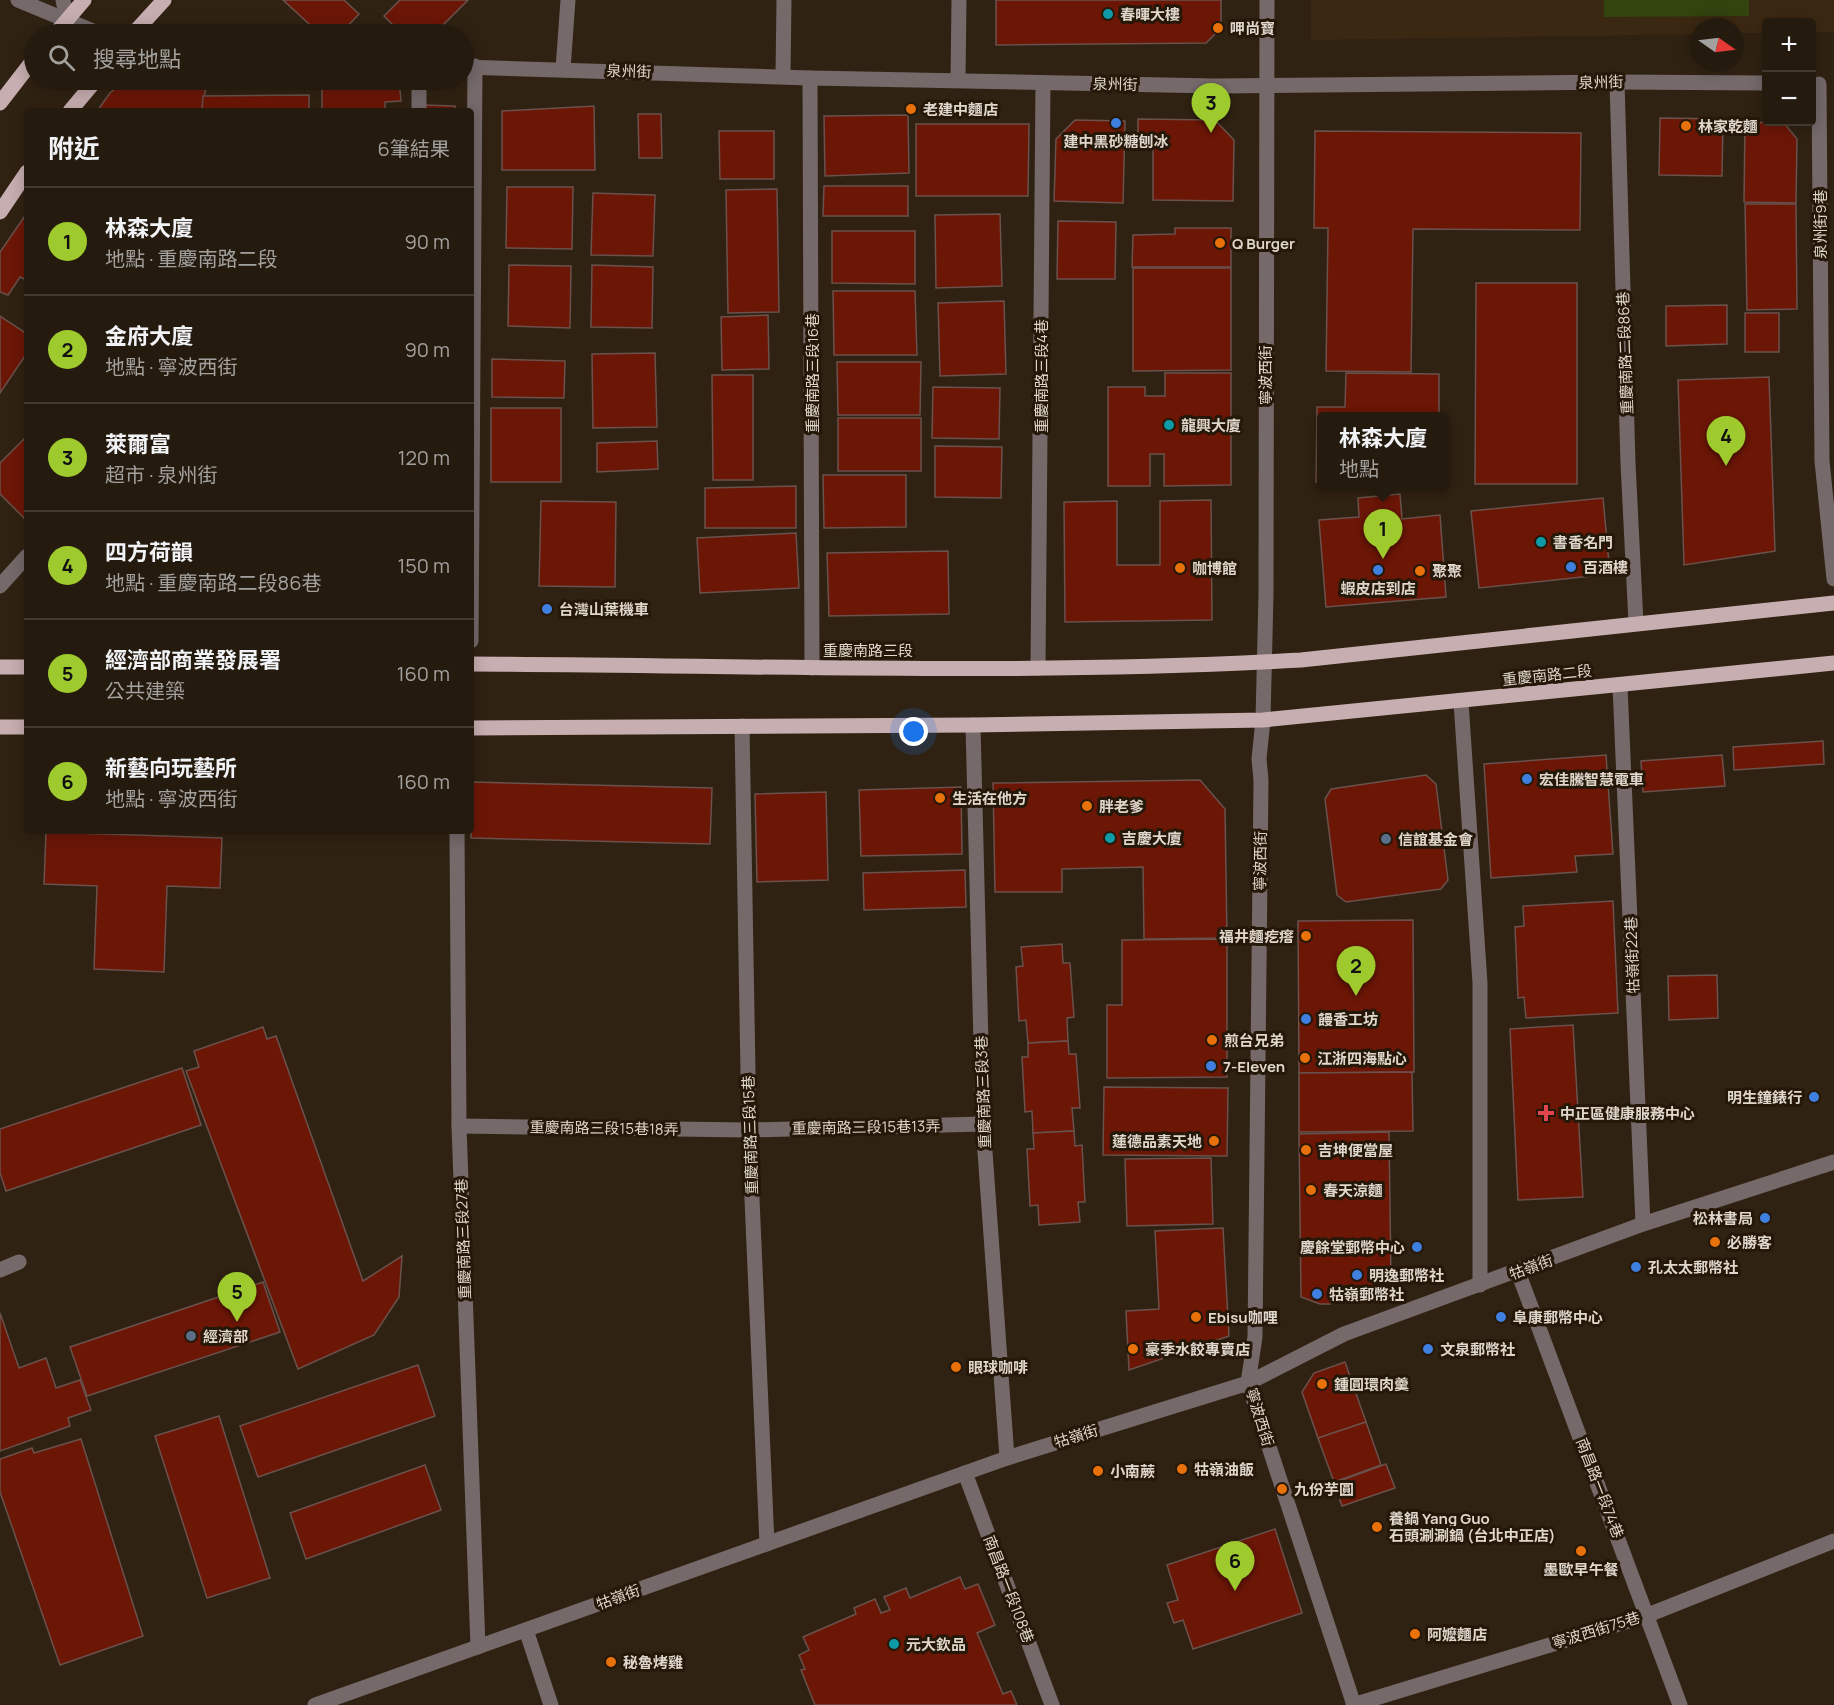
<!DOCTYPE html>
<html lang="zh-TW">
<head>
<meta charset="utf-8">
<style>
	body { margin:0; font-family:Manrope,"Noto Sans TC",sans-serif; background:#30271c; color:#f1f3f6 }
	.controls { position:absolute; right:18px; top:18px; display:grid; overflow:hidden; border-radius:6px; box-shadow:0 3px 15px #0003 }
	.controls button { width:54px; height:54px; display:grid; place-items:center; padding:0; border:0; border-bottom:2px solid #41382e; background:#241a0e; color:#f1f3f6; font:30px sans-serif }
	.compass { position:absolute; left:1690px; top:18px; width:54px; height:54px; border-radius:50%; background:#241a0e; box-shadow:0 3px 15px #0003; rotate:104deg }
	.you { position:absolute; left:914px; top:732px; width:21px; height:21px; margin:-15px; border:4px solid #fff; border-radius:50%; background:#1a73e8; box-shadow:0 0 0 9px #1a73e833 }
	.badge { display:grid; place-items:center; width:39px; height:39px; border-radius:50%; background:#9fca2d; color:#111; font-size:20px; font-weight:700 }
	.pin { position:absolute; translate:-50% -50px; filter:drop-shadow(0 2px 3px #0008) }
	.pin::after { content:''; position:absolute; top:32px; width:21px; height:18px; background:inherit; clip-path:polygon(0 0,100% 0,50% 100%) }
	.popup { position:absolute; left:1317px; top:412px; width:132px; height:78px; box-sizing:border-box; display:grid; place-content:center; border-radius:6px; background:#241a0e; filter:drop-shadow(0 2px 4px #0005); font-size:20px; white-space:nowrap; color:#a3a19e }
	.popup b { font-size:22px; color:#f1f3f6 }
	.popup::after { content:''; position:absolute; left:50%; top:100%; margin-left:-12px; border:12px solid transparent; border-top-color:#241a0e }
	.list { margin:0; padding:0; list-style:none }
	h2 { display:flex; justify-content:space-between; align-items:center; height:78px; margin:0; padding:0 24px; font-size:26px }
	h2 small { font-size:20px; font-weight:400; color:#a3a19e }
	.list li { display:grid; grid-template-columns:39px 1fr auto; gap:18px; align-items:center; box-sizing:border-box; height:108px; padding:0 24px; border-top:2px solid #41382e }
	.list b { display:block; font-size:22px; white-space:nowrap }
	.list p { margin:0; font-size:20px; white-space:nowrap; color:#a3a19e }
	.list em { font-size:20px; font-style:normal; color:#a3a19e }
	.icon { flex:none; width:33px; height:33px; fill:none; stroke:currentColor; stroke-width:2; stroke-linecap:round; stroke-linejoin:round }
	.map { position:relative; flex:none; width:1834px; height:1705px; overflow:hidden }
	.search { position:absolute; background:#241a0e; box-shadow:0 3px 15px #0003; left:24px; top:24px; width:450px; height:66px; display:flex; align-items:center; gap:15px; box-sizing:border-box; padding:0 21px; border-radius:33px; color:#a3a19e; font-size:22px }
	.panel { position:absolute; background:#241a0e; box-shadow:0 3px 15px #0003; left:24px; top:108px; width:450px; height:726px; border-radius:6px }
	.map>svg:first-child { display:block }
	.built { fill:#3b2812 }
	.green { fill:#33440f }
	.building { fill:#6c1606; stroke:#6a514c; stroke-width:1.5 }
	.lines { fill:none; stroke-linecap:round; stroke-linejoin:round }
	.minor { stroke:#75696a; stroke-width:15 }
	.major { stroke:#c7aeb0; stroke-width:15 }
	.culture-dot { fill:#0f9aa8; stroke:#261808; stroke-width:2 }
	.food-dot { fill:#e8710a; stroke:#261808; stroke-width:2 }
	.shop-dot { fill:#3f7fe0; stroke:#261808; stroke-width:2 }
	.service-dot { fill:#5c6f8a; stroke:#261808; stroke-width:2 }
	.health-dot { fill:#e0444e; stroke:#261808; stroke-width:2 }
	.labels { text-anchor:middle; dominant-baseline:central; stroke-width:6; stroke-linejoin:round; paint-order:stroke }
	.poi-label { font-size:15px; font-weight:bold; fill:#dfd6cc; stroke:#261808; text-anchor:start }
	.street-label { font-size:15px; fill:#dfd6cc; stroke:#261808 }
</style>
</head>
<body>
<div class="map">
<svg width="1834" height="1705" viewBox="0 0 1834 1705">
	<rect width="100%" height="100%" fill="#302212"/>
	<polygon class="built" points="1311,0 1834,0 1834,32 1812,32 1812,22 1766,22 1766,33 1735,33 1735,27 1699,27 1699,34 1311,40"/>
	<polygon class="green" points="1604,0 1749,0 1749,16 1604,17"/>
	<g class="building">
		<polygon points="283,0 344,0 359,14 340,34 320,34"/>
		<polygon points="400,0 468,0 434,34 402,34 384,16"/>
		<polygon points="996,0 1221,0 1221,28 1206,43 996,45"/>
		<polygon points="125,80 207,80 202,111 97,111 110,93"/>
		<polygon points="322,80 399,80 401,101 385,102 385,111 322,111"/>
		<polygon points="309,95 309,111 202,111 203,96"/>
		<polygon points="422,105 455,106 455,111 422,111"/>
		<polygon points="594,106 595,170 502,170 502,111"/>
		<polygon points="638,114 661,114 662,158 639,158"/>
		<polygon points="908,115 909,173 825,176 824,116"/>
		<polygon points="1660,118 1723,119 1722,176 1659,175"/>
		<polygon points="1138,119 1215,120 1234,140 1233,201 1153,200 1153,145 1138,145"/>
		<polygon points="1075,120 1125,121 1123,203 1054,201 1056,139"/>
		<polygon points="1745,122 1784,123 1797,139 1796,203 1744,202"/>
		<polygon points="916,124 1029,124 1028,196 916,196"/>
		<polygon points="719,131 774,131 774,179 720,179"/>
		<polygon points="1315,131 1581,133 1580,230 1413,229 1411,372 1326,371 1328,228 1314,228"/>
		<polygon points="824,186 908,186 908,216 823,216"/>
		<polygon points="507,187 573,187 572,249 506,248"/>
		<polygon points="777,189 779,312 728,313 726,190"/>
		<polygon points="593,193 655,195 653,256 591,255"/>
		<polygon points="1745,204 1796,204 1797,309 1747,310"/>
		<polygon points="27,213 27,280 20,277 8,295 0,292 0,252"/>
		<polygon points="1000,214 1002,286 936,288 935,215"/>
		<polygon points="1058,221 1116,222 1115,279 1057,279"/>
		<polygon points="1175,228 1231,228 1231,267 1132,267 1133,235 1175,234"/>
		<polygon points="832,231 915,231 915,284 832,283"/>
		<polygon points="509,265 571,266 570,328 508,326"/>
		<polygon points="592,265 653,267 652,328 591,327"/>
		<polygon points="1133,268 1231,268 1231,370 1133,371"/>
		<polygon points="1476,283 1577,283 1577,484 1475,484"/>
		<polygon points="833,291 915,291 917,355 834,355"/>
		<polygon points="1004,301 1006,374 940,376 938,303"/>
		<polygon points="1727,305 1727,344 1666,346 1666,306"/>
		<rect x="1745" y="313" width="34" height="39"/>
		<polygon points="768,315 769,369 722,370 721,317"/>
		<polygon points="0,316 27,334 27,353 0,393"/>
		<polygon points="655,353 657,427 593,428 592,354"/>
		<polygon points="492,359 565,361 564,398 492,397"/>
		<polygon points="837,362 921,362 920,415 838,415"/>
		<polygon points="1165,373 1231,373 1231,485 1164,486 1164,454 1150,454 1150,486 1108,486 1108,387 1145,387 1145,396 1165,396"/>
		<polygon points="1346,373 1439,374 1439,416 1322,416 1322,482 1316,482 1317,407 1345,407"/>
		<polygon points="712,375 753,375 753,480 713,480"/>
		<polygon points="1769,377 1775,551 1684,565 1678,380"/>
		<polygon points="933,387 1000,388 999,439 932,438"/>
		<rect x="491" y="408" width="70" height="74"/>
		<rect x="838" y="418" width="83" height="53"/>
		<polygon points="27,436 27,521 0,494 0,463"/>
		<polygon points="657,441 658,469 597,472 597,443"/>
		<polygon points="935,446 1002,447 1001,498 935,497"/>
		<polygon points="823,475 906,475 906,527 824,528"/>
		<polygon points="796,486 796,528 705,528 705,488"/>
		<polygon points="1400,494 1402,519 1440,515 1446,597 1326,607 1319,520 1359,517 1358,498"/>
		<polygon points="1603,498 1610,574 1479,588 1471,511"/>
		<polygon points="1211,500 1212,620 1065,622 1064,502 1117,501 1117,565 1160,565 1160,501"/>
		<polygon points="541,501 616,502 615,587 539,586"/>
		<polygon points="796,533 799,588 700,593 697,538"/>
		<polygon points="948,551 949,614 829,616 827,553"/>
		<polygon points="1823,741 1824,764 1734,770 1733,747"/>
		<polygon points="1606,755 1613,854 1575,856 1577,872 1491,878 1484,764"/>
		<polygon points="1722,755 1725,786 1643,792 1641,761"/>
		<polygon points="1426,775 1436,784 1448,880 1441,889 1346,902 1337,895 1325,799 1331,789"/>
		<polygon points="1200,780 1225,809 1227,938 1144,939 1143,867 1062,869 1062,892 995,892 993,783"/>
		<polygon points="473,782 712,788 710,844 471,838"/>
		<polygon points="961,787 962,854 861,856 859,790"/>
		<polygon points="826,792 828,880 757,882 755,794"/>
		<polygon points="46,832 222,838 220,888 167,886 164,972 94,969 97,886 44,884"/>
		<polygon points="965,870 966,907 864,910 863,873"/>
		<polygon points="1613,901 1618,1013 1526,1018 1524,997 1518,998 1515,927 1524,926 1523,906"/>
		<polygon points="1413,920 1414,1072 1299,1073 1298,921"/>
		<polygon points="1227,939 1227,1077 1107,1078 1107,1005 1122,1005 1122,940"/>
		<polygon points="1062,944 1063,963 1070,963 1074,1017 1067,1018 1068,1041 1028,1043 1026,1020 1019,1021 1016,967 1023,966 1021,947"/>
		<polygon points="1717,975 1718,1018 1669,1020 1668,976"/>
		<polygon points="1573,1025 1583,1197 1518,1200 1510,1029"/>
		<polygon points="263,1027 267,1039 276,1036 363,1281 402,1256 399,1297 374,1335 298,1369 186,1071 199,1067 194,1051"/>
		<polygon points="1068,1041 1069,1054 1076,1054 1080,1108 1072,1108 1074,1131 1033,1133 1032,1111 1025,1112 1022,1057 1028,1057 1028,1043"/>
		<polygon points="182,1068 201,1125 6,1191 0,1173 0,1129"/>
		<polygon points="1412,1072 1413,1131 1299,1132 1299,1073"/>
		<polygon points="1104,1087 1228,1088 1227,1156 1103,1155"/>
		<polygon points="1074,1131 1075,1146 1082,1145 1085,1202 1078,1202 1080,1222 1039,1225 1038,1205 1030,1206 1027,1149 1034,1149 1033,1133"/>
		<polygon points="1389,1132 1391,1282 1330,1304 1320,1304 1301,1297 1299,1134"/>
		<polygon points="1211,1158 1213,1224 1127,1226 1125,1159"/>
		<polygon points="1223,1228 1229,1336 1129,1370 1126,1311 1159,1309 1155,1231"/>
		<polygon points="263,1282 280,1332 87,1396 70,1347"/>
		<polygon points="0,1313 19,1368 46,1358 56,1388 80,1380 91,1410 68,1418 70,1426 0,1451"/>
		<polygon points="1345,1362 1366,1422 1318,1438 1302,1392 1314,1373"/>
		<polygon points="418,1365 435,1416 258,1477 240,1426"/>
		<polygon points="219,1416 270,1578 207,1598 155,1436"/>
		<polygon points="1366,1422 1381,1465 1334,1482 1318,1438"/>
		<polygon points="81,1439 143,1636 60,1665 0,1492 0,1459 32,1448 34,1453"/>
		<polygon points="1386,1464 1395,1488 1342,1506 1334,1483"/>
		<polygon points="425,1465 441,1510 306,1559 290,1513"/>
		<polygon points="1275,1529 1302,1613 1193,1649 1183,1620 1174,1623 1167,1603 1178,1600 1167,1565"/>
		<polygon points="960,1577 965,1589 978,1584 995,1625 977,1633 1003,1694 1011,1691 1017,1705 815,1705 801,1670 805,1669 799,1655 809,1650 803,1637 856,1614 854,1608 875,1599 881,1613 890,1610 884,1597 906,1588 910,1598"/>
	</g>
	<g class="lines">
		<g class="minor">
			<polyline points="18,0 100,34"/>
			<polyline points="63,0 67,19"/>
			<polyline points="1267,0 1266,594 1263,720 1259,759 1261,780 1255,1337 1248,1383 1354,1705"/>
			<polyline points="464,67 810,78 1214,86 1617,82 1766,83"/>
			<polyline points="563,69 568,0"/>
			<polyline points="783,76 784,0"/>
			<polyline points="810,78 812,668"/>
			<polyline points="958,80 959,0"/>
			<polyline points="1617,82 1628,463 1636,623"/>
			<polyline points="1819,84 1822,461 1834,579"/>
			<polyline points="419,111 419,80"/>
			<polyline points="0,586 27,556"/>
			<polyline points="471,641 475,66"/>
			<polyline points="1038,668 1043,83"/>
			<polyline points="1620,686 1643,1224"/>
			<polyline points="1461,702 1480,983 1480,1285"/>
			<polyline points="973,725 983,1124 1007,1458"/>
			<polyline points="742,726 749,1130 767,1544"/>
			<polyline points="457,831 459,1126 478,1647"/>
			<polyline points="459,1126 749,1130 983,1124"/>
			<polyline points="0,1270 19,1262"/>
			<polyline points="1518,1272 1680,1705"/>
			<polyline points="965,1473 1052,1705"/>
			<polyline points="526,1630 551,1705"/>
			<polyline points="315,1705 1007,1458 1248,1383 1344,1334 1643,1224 1834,1162"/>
			<polyline points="1353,1705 1648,1615 1834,1541"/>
		</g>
		<g class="major">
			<polyline points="55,34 84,0"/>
			<polyline points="133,34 164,0"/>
			<polyline points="0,103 34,59"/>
			<polyline points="70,111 96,80"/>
			<polyline points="0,212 27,172"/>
			<path d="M 471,664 C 747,665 1024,676 1301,660 L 1834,603"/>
			<polyline points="0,667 27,667"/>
			<polyline points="0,727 27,727"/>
			<polyline points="471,728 973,725 1263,720 1834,663"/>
		</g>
	</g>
	<g class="culture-dot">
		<circle cx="1108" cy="14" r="6"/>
		<circle cx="1169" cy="425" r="6"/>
		<circle cx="1541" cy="542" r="6"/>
		<circle cx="1110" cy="838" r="6"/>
		<circle cx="894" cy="1644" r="6"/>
	</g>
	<g class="food-dot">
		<circle cx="1218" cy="28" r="6"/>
		<circle cx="911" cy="109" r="6"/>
		<circle cx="1686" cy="126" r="6"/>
		<circle cx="1220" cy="243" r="6"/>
		<circle cx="1180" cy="568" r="6"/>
		<circle cx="1420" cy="571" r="6"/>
		<circle cx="940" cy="798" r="6"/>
		<circle cx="1087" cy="806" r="6"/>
		<circle cx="1306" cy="936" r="6"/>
		<circle cx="1212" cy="1040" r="6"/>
		<circle cx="1305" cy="1058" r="6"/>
		<circle cx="1214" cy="1141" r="6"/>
		<circle cx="1306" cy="1150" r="6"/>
		<circle cx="1311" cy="1190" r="6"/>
		<circle cx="1715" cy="1242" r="6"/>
		<circle cx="1196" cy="1317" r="6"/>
		<circle cx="1133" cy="1349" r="6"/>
		<circle cx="956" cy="1367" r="6"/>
		<circle cx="1322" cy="1384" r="6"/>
		<circle cx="1182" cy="1469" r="6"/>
		<circle cx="1098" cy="1471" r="6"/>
		<circle cx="1282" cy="1489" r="6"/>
		<circle cx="1377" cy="1527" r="6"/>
		<circle cx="1581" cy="1551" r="6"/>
		<circle cx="1415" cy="1634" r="6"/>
		<circle cx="611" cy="1662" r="6"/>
	</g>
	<g class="shop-dot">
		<circle cx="1116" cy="123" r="6"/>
		<circle cx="1571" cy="567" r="6"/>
		<circle cx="1378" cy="570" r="6"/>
		<circle cx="547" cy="609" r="6"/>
		<circle cx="1527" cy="779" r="6"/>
		<circle cx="1306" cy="1019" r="6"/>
		<circle cx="1211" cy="1066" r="6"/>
		<circle cx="1814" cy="1097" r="6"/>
		<circle cx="1765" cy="1218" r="6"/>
		<circle cx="1417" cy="1247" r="6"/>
		<circle cx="1636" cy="1267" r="6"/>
		<circle cx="1357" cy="1275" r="6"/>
		<circle cx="1317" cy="1294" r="6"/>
		<circle cx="1501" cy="1317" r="6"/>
		<circle cx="1428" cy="1349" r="6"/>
	</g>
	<g class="service-dot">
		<circle cx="1386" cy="839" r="6"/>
		<circle cx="191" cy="1336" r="6"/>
	</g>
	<path class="health-dot" d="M1543 1104h6v6h6v6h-6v6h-6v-6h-6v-6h6z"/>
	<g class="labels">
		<g class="poi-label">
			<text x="1120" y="14">春暉大樓</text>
			<text x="1230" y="28">呷尚寶</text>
			<text x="923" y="109">老建中麵店</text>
			<text x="1698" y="126">林家乾麵</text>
			<text x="1116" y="141" text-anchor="middle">建中黑砂糖刨冰</text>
			<text x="1232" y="243">Q Burger</text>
			<text x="1181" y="425">龍興大廈</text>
			<text x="1553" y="542">書香名門</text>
			<text x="1583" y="567">百酒樓</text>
			<text x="1192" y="568">咖博館</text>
			<text x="1432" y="571">聚聚</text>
			<text x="1378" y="588" text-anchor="middle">蝦皮店到店</text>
			<text x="559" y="609">台灣山葉機車</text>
			<text x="1539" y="779">宏佳騰智慧電車</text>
			<text x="952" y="798">生活在他方</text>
			<text x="1099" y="806">胖老爹</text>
			<text x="1122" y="838">吉慶大廈</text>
			<text x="1398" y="839">信誼基金會</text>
			<text x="1294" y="936" text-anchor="end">福井麵疙瘩</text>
			<text x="1318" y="1019">饅香工坊</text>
			<text x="1224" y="1040">煎台兄弟</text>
			<text x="1317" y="1058">江浙四海點心</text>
			<text x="1223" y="1066">7-Eleven</text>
			<text x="1802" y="1097" text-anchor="end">明生鐘錶行</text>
			<text x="1560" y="1113">中正區健康服務中心</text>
			<text x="1202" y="1141" text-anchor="end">蓮德品素天地</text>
			<text x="1318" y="1150">吉坤便當屋</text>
			<text x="1323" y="1190">春天涼麵</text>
			<text x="1753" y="1218" text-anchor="end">松林書局</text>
			<text x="1727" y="1242">必勝客</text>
			<text x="1405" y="1247" text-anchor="end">慶餘堂郵幣中心</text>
			<text x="1648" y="1267">孔太太郵幣社</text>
			<text x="1369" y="1275">明逸郵幣社</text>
			<text x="1329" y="1294">牯嶺郵幣社</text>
			<text x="1208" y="1317">Ebisu咖哩</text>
			<text x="1513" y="1317">阜康郵幣中心</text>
			<text x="203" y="1336">經濟部</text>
			<text x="1145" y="1349">豪季水餃專賣店</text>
			<text x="1440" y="1349">文泉郵幣社</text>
			<text x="968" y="1367">眼球咖啡</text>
			<text x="1334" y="1384">鍾圓環肉羹</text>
			<text x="1194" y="1469">牯嶺油飯</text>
			<text x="1110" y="1471">小南蕨</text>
			<text x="1294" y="1489">九份芋圓</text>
			<text x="1389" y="1518">養鍋 Yang Guo<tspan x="1389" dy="17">石頭涮涮鍋 (台北中正店)</tspan></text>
			<text x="1581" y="1569" text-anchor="middle">墨歐早午餐</text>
			<text x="1427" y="1634">阿嬤麵店</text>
			<text x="906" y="1644">元大欽品</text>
			<text x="623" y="1662">秘魯烤雞</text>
		</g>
		<g class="street-label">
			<text transform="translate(629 71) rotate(2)">泉州街</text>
			<text transform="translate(1601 82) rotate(-1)">泉州街</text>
			<text transform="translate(1115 84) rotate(1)">泉州街</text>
			<text transform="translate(1820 224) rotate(-90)">泉州街9巷</text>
			<text transform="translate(1625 353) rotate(-92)">重慶南路二段86巷</text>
			<text transform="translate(812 373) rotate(-90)">重慶南路三段16巷</text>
			<text transform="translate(1265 375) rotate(-90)">寧波西街</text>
			<text transform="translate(1041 376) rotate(-90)">重慶南路三段4巷</text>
			<text x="868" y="650">重慶南路三段</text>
			<text transform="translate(1547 675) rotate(-6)">重慶南路二段</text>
			<text transform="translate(1260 861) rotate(-89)">寧波西街</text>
			<text transform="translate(1632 955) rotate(-92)">牯嶺街22巷</text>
			<text transform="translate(983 1092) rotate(-92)">重慶南路三段3巷</text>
			<text transform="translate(866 1127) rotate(-1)">重慶南路三段15巷13弄</text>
			<text transform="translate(604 1128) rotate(1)">重慶南路三段15巷18弄</text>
			<text transform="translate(750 1135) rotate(-92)">重慶南路三段15巷</text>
			<text transform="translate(463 1239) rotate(-92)">重慶南路三段27巷</text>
			<text transform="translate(1531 1267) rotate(-20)">牯嶺街</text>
			<text transform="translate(1260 1417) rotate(73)">寧波西街</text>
			<text transform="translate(1076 1436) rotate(-17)">牯嶺街</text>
			<text transform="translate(1600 1488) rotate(69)">南昌路一段74巷</text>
			<text transform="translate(1009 1589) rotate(69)">南昌路一段108巷</text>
			<text transform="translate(618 1597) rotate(-20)">牯嶺街</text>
			<text transform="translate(1596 1630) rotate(-17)">寧波西街75巷</text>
		</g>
	</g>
</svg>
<div class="controls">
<button>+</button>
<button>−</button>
</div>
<svg class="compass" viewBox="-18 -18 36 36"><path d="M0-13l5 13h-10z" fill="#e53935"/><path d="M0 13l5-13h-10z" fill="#a3a19e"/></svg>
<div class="you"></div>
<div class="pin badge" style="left:1383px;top:559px">1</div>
<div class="popup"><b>林森大廈</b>地點</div>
<div class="pin badge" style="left:1356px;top:996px">2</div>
<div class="pin badge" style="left:1211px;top:133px">3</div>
<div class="pin badge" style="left:1726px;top:466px">4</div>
<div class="pin badge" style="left:237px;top:1322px">5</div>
<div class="pin badge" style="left:1235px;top:1591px">6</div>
<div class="search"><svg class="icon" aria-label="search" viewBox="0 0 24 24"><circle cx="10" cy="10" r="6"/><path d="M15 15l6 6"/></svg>搜尋地點</div>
<section class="panel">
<h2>附近<small>6筆結果</small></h2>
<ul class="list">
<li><span class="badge">1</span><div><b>林森大廈</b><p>地點 · 重慶南路二段</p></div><em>90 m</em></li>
<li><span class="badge">2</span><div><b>金府大廈</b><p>地點 · 寧波西街</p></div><em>90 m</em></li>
<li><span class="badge">3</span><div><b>萊爾富</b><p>超市 · 泉州街</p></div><em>120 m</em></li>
<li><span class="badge">4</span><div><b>四方荷韻</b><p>地點 · 重慶南路二段86巷</p></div><em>150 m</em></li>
<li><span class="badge">5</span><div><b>經濟部商業發展署</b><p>公共建築</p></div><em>160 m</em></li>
<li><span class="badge">6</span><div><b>新藝向玩藝所</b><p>地點 · 寧波西街</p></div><em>160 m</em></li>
</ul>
</section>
</div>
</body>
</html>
